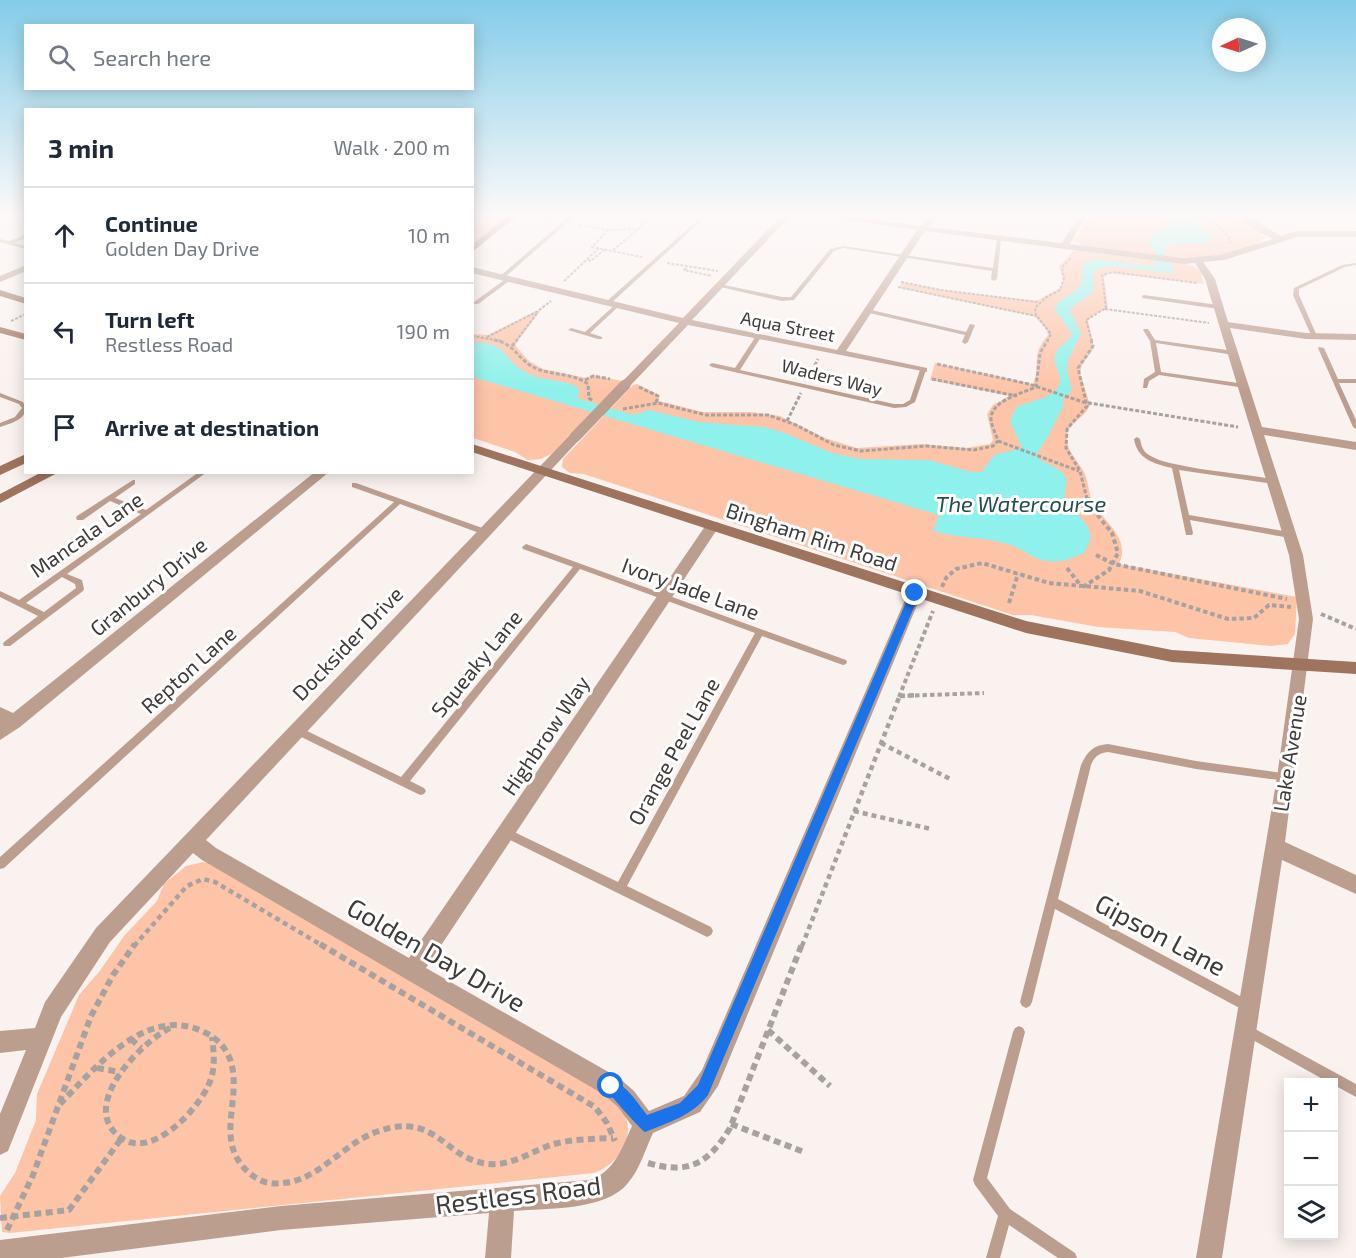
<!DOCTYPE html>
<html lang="en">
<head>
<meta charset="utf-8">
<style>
	body { margin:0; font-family:"Exo 2",sans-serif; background:#f6f6f7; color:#1f2937 }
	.controls { position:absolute; right:18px; bottom:18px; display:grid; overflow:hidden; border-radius:0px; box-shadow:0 3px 15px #0003 }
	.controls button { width:54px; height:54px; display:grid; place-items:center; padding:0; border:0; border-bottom:2px solid #e0e1e3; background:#fff; color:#1f2937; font:30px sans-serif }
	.compass { position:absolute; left:1212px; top:18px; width:54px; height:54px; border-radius:50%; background:#fff; box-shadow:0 3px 15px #0003; rotate:266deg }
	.stop { position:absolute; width:18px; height:18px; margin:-14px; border:4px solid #1a73e8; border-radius:50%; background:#fff }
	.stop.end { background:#1a73e8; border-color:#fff; box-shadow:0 2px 6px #0008 }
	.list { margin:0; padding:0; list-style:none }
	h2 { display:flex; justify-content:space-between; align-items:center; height:78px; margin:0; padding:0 24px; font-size:26px }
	h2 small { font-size:20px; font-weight:400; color:#747a83 }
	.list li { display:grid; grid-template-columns:39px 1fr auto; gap:18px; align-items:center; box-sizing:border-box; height:96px; padding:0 24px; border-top:2px solid #e0e1e3 }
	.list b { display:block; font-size:22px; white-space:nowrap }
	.list p { margin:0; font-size:20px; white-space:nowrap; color:#747a83 }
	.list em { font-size:20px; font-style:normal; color:#747a83 }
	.icon { flex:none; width:33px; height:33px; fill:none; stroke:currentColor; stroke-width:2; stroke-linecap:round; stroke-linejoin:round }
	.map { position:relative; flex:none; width:1356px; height:1258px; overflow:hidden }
	.search { position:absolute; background:#fff; box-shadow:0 3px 15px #0003; left:24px; top:24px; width:450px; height:66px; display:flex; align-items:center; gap:15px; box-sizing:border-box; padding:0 21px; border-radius:0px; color:#747a83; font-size:22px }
	.panel { position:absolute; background:#fff; box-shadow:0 3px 15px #0003; left:24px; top:108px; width:450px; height:366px; border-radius:0px }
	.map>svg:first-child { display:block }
	.green { fill:#fdc4a8 }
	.water { fill:#8ef1eb }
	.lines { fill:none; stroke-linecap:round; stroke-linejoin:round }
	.path-far4 { stroke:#a7a29f; stroke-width:2; stroke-dasharray:3 1.5; stroke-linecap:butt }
	.path-far3 { stroke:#a7a29f; stroke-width:3; stroke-dasharray:4 2; stroke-linecap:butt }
	.path-far2 { stroke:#a7a29f; stroke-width:4; stroke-dasharray:4.5 3; stroke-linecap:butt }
	.path-far1 { stroke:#a7a29f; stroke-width:4.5; stroke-dasharray:5 4; stroke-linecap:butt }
	.path { stroke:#a7a29f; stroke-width:6; stroke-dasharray:7 4.5; stroke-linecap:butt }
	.lane { fill:#bc9e8f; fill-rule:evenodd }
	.street { fill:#bc9e8f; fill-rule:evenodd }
	.secondary { fill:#9f745e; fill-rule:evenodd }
	.street-bridge { stroke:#bc9e8f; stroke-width:11 }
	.route { fill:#1a73e8 }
	.labels { text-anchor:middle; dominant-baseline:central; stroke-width:6; stroke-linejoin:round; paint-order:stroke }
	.far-street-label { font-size:18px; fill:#3e3b39; stroke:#fff }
	.street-label { font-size:21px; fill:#3e3b39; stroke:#fff }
	.water-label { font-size:22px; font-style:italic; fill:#214d4b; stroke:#fff }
	.near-street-label { font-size:26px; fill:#3e3b39; stroke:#fff }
</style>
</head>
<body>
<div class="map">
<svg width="1356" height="1258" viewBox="0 0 1356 1258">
	<rect width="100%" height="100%" fill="#faf2ef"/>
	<g class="green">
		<polygon points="473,215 508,215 473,245"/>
		<path d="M 1091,215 L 1236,215 L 1266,238 C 1221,272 1136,253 1084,246 L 1074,240 Z"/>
		<path d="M 1074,250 L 1192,265 L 1203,273 L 1201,274 L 1204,284 L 1108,273 L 1104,278 L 1108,307 L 1092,316 L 1088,321 L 1094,348 L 1082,365 L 1080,373 L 1090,405 C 1085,419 1067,422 1067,438 C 1067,452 1078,461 1084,472 C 1089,482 1088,493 1093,503 C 1105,523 1131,538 1119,564 L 1297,597 L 1295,634 L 1288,644 L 1271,646 L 1189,638 L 1175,632 L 1098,627 L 1031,615 L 1013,615 L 584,474 L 570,473 L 562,467 L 563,459 L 633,385 L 637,384 L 659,395 L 659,401 L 703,412 L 751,412 L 780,416 L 825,438 L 857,448 L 923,444 L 966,448 L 990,444 L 993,440 L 987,414 L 993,405 L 1010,396 L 930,380 L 935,363 L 1033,384 C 1042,363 1029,357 1048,335 L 1047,330 L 1034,316 L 899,288 L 902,282 L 942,290 L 1036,301 L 1060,288 L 1063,281 L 1059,266 Z"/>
		<polygon points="537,311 540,311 515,345 529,361 543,369 586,378 593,375 622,381 553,453 541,459 528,460 515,452 473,438 473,334 488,335"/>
		<path d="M 203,862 L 212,864 L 609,1095 C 614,1102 623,1110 626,1118 C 634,1142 616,1165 594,1173 L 10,1233 L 2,1232 L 0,1196 L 15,1173 L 36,1120 L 37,1094 L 79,995 L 99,972 L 124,936 L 157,901 L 164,884 L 186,866 Z"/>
	</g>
	<path class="water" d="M 1163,215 L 1188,215 L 1199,222 L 1198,227 L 1209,233 L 1212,239 C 1199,249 1180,239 1166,247 L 1164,252 L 1175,273 C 1156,274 1106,259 1093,272 C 1097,298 1087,295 1070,309 L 1081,334 L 1068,360 L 1067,371 L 1072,390 L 1063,399 L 1063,407 L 1047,438 L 1036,455 C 1043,466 1061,465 1066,479 C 1068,485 1063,491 1065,498 L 1088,527 L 1091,538 L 1084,553 C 1073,558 1060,563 1048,561 C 1033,560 1024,549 1010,545 C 985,536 958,539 933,531 L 939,515 L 473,377 L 473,342 C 511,343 501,360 527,373 C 542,381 561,379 576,386 L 580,392 L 577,398 L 633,415 L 649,410 L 699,422 L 763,427 L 782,432 L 832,453 L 859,459 L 929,460 L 971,472 L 982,472 L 994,455 L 1022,448 L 1010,421 L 1016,408 C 1029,399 1061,400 1060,378 C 1059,370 1053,365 1055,355 C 1058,345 1069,343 1072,333 L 1054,309 C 1066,287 1086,300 1082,264 L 1095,259 L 1154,266 L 1156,256 L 1149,241 L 1153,234 L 1169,226 Z"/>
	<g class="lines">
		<g class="path-far4">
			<polyline points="541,215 549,218"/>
			<polyline points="1205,215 1228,236 1231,244"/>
			<polyline points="529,217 554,220"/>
			<polyline points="579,225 608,230 638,229"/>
			<polyline points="608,230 592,247 642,257"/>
			<polyline points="613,250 655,215"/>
			<polyline points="588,260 591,261 605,249"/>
			<polyline points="667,263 718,271"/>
			<polyline points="686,268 684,270 712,276"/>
			<polyline points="564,281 599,248"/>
			<polyline points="901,282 941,290 1038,302"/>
			<polyline points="898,287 1036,316"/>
			<polyline points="1105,309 1209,323"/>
			<polyline points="11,321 26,314"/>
			<polyline points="472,336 502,341"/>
			<polyline points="487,337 538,311 551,301"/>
			<polyline points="516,341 538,312"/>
			<polyline points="1047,341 1051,334 1036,315 1035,308 1045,298 1060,290 1064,278 1062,267 1071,258"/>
			<polyline points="1092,341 1086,320 1106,308 1102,275 1113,272 1197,283"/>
		</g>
		<g class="path-far3">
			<path d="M 494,340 C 514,343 518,359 533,367 C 551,376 571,372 588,384 L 589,398 L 593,401"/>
			<polyline points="512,346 517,340"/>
			<polyline points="937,364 1029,384 1083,402 1238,427"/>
			<polyline points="809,376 818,359"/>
			<polyline points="932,379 1017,396"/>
			<polyline points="585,380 593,376 610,379"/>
			<polyline points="639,387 658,396 656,403"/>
			<path d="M 623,409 L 658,403 L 706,415 L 768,415 L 796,425 L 834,445 L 861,451 L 926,446 L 974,450 L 993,446 L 998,441 C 996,434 991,425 991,418 C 992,400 1023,393 1036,387 L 1040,353 L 1048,340"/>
			<polyline points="787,421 801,393"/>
			<polyline points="998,441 1079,471"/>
			<polyline points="1087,499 1080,471 1066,448 1067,429 1087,406 1078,368 1093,346 1091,340"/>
		</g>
		<g class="path-far2">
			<polyline points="1096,555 1114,564 1287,599"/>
			<polyline points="1067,568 1081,586"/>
			<polyline points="942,587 946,578 956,569 982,563 1049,583 1140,591 1228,619 1254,618 1269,605 1291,607"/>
			<polyline points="1083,587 1109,570 1118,553 1112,533 1088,503 1087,497"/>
			<polyline points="1009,603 1018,574"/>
			<polyline points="1321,614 1356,629"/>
			<polyline points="900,696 984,693"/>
			<polyline points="899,697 933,611"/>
		</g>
		<g class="path-far1">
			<polyline points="900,696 917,695"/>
			<polyline points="881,743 950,779"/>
			<polyline points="854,811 931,829"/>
			<polyline points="134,946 187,886 203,879 215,882 323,946"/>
			<polyline points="802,946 900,695"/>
		</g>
		<g class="path">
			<polyline points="320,944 595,1107 607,1123 615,1141"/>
			<path d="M 170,1028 C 140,1043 75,1109 123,1139 C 153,1158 197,1110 208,1086 C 216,1070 214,1054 212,1037"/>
			<polyline points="768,1030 830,1086"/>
			<polyline points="131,1039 141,1048"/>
			<polyline points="97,1068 120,1072"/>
			<path d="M 60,1104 C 95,1068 147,1004 204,1032 C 218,1038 229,1051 232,1066 C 240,1102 216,1140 246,1170 C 252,1176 261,1182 270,1183 C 317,1188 340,1142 382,1130 C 438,1113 445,1160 489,1164 C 513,1166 533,1150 554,1144 C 573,1139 593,1139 613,1138"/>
			<polyline points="731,1124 804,1152"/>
			<path d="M 648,1163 C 689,1175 709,1163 730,1128 L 802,944"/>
			<polyline points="0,1218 69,1210 121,1139"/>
			<polyline points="7,1230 33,1175 91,1016 113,975 135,944"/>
		</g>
		<g class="lane">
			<polygon points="571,215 576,215 504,278 500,278 500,276"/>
			<polygon points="703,215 708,215 610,304 606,304 606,302"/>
			<polygon points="1305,215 1310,215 1314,219 1310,220"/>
			<polygon points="26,235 26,238 14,243 26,246 26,249 0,242 0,239 9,241"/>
			<polygon points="999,238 1001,239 997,279 994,281 991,279 992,271 843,248 834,251 794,300 782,301 716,286 719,284 782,297 791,297 830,249 843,246 993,268 997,239"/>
			<polygon points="1356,263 1356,265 1345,267 1299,289 1299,295 1317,336 1312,337 1293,295 1294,288 1342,265"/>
			<polygon points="507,278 512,279 478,304 474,304 474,302"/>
			<polygon points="1144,295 1219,305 1222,307 1219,309 1142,298 1142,296"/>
			<polygon points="617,303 620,305 619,306 590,333 602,337 602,339 598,339 568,330 571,328 585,332"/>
			<polygon points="867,309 966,332 970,324 975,325 968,342 965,344 962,342 965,335 865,312 864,311"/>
			<polygon points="1144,329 1148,329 1155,340 1234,351 1237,353 1234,355 1156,343 1161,372 1245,384 1248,386 1245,388 1159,375 1149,381 1147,388 1143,388 1144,379 1155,372 1150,341 1143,330"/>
			<polygon points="758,335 761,337 740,370 894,404 903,404 910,400 920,370 923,368 926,370 915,402 906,407 894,408 712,367 709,365 712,363 735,368 756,336"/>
			<polygon points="1319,347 1324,348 1338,379 1356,379 1356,383 1339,383 1356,420 1356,429 1353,427 1318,348"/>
			<path d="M 0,393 L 23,402 C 32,418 12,423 0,427 L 0,423 L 15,417 L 22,408 L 19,404 L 0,397 Z"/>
			<path d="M 1137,437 L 1140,439 C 1141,444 1142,448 1145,452 C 1153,459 1165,462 1175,464 C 1208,472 1243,473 1276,480 L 1276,484 L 1274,484 L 1179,470 L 1189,515 L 1290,532 L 1293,533 L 1294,535 L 1293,537 L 1290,538 L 1190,520 L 1193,533 L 1192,535 L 1186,535 L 1172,468 C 1154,464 1137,459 1134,439 Z"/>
			<path d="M 199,472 L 207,472 L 67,574 L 82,580 L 84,589 L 83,591 L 10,646 L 4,646 L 3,644 L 4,642 L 38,616 L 0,597 L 0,591 L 19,600 L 141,514 L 110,501 L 83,520 L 77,520 L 76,518 L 77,516 L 133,480 L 135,480 L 135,484 L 115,498 L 146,510 ZM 62,577 L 75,584 L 76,588 L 44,612 L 26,603 Z"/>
			<polygon points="352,483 356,483 488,530 489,532 488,534 482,534 400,504 4,868 0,869 0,857 394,502 352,487"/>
			<polygon points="526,544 846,660 847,662 846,664 843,665 762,636 627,886 711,927 713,931 711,935 707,937 703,935 502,836 501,833 502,830 506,828 510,830 618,882 755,633 580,569 410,781 424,788 426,791 424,794 421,795 418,794 293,733 291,730 293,727 296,726 299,727 401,777 573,567 523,549 522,547"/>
			<path d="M 1108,744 L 1196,761 L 1289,774 L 1291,777 L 1289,780 L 1286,781 L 1196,769 L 1108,752 C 1099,753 1094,757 1091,765 L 1058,899 L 1253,1003 L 1255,1007 L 1253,1011 L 1249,1013 L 1245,1011 L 1055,909 L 1032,1002 L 1030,1006 L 1026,1008 L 1022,1006 L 1020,1002 L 1081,765 C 1087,752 1093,745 1108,744 Z"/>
			<polygon points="1246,1024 1356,1084 1356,1097 1334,1085 1334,1082 1328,1082 1242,1034 1240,1030 1242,1026"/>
			<polygon points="1019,1026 1023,1028 1025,1032 987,1178 1010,1209 1075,1253 1077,1258 1058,1258 1009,1225 1000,1258 986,1258 998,1216 975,1185 973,1180 1013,1032 1015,1028"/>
		</g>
		<g class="street">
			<path d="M 782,215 L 791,215 L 692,320 L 837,350 L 917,230 L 813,215 L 837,215 L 921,226 L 930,215 L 939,215 L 929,227 L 1062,243 L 1079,215 L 1087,215 L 1070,244 L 1183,258 L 1220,255 L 1273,239 L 1255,230 L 1237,215 C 1252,215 1267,229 1281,236 L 1296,231 L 1356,231 L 1356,237 L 1297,237 L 1224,260 L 1203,262 L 1215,279 L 1228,322 L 1306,333 L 1356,334 L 1356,340 L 1306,339 L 1230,328 L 1262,427 L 1356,442 L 1356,450 L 1264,435 L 1303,555 L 1313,619 L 1285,842 L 1356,875 L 1356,894 L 1282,860 L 1222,1258 L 1196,1258 L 1277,777 L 1299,619 L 1289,555 L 1205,279 L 1195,263 L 1183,264 L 925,231 L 846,351 L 927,368 L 927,372 L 688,325 L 629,387 L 621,387 L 621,383 L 679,323 L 472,273 L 472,267 L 683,318 Z"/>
			<polygon points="26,265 26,271 0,282 0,276"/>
			<path d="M 575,433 L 581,437 L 579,440 L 206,840 L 216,848 L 409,958 L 708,522 L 718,522 L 720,525 L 718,528 L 426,968 L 619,1078 L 634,1091 L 649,1111 L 684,1096 L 702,1070 L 908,593 L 915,588 L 920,589 L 922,593 L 718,1086 L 700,1112 L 653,1133 C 645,1150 640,1169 628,1183 C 606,1211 547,1208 514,1211 L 511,1258 L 485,1258 L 489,1213 L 281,1230 L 61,1258 L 0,1258 L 0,1240 L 281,1206 L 589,1180 C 614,1173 622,1148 632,1126 L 618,1107 L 603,1094 L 202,860 L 193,853 L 110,942 L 61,1017 L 8,1151 L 0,1155 L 0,1114 L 26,1050 L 0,1053 L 0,1031 L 35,1028 L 45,1002 L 96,928 L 571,434 Z"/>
			<polygon points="315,472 329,472 20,727 0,740 0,707 13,713"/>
		</g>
		<g class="secondary">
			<polygon points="509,215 518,215 472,252 472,245"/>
			<polygon points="0,290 26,298 26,304 0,296"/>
			<polygon points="0,327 26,334 26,340 0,333"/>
			<polygon points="472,444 1026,621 1172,650 1356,662 1356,674 1172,662 1026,633 472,452"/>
			<polygon points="26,454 26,463 0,475 0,466"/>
			<polygon points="42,472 59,472 0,503 0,494"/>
		</g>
		<polyline class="street-bridge" points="575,437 625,385"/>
	</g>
	<linearGradient id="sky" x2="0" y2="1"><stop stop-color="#84cce9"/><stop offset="0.55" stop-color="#fdf9f8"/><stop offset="1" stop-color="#fdf9f8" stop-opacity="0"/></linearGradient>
	<rect width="1356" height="391" fill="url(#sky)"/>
	<path class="route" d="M 915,589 L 920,593 L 708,1095 C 692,1116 669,1122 645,1132 C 641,1130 606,1091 604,1086 L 606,1081 L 611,1079 C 627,1086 637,1102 647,1115 L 680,1103 L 698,1085 L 910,593 Z"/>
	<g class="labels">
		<g class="far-street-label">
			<text transform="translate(788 326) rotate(11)">Aqua Street</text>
			<text transform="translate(832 377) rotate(14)">Waders Way</text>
		</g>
		<g class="street-label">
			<text transform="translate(86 534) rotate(-35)">Mancala Lane</text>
			<text transform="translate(812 536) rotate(18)">Bingham Rim Road</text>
			<text transform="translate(148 586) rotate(-39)">Granbury Drive</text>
			<text transform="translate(691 588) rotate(20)">Ivory Jade Lane</text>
			<text transform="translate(347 643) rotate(-46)">Docksider Drive</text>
			<text transform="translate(476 663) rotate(-51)">Squeaky Lane</text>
			<text transform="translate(188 669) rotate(-42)">Repton Lane</text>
			<text transform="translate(545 735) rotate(-56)">Highbrow Way</text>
			<text transform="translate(673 751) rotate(-61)">Orange Peel Lane</text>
			<text transform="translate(1289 753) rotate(-81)">Lake Avenue</text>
		</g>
		<g class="water-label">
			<text x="1021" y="503">The Watercourse</text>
		</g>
		<g class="near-street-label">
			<text transform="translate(1161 934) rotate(28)">Gipson Lane</text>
			<text transform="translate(437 954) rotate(30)">Golden Day Drive</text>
			<text transform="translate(518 1194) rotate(-7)">Restless Road</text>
		</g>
	</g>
</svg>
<div class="controls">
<button>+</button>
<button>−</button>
<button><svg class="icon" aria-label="layers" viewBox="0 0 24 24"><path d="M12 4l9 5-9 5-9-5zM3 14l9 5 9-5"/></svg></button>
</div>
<svg class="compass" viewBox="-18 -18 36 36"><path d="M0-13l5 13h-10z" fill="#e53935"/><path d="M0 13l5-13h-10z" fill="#747a83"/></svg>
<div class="stop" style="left:611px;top:1086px"></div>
<div class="stop end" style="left:915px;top:593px"></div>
<div class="search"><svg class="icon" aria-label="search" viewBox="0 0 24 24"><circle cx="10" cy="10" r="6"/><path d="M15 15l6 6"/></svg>Search here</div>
<section class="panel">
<h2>3 min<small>Walk · 200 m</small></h2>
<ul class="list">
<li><svg class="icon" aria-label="ahead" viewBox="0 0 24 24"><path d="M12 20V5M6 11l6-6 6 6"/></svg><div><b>Continue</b><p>Golden Day Drive</p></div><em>10 m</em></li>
<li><svg class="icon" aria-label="left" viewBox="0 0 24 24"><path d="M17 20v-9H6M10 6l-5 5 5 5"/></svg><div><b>Turn left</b><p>Restless Road</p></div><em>190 m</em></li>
<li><svg class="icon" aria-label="arrive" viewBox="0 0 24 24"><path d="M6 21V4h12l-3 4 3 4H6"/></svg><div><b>Arrive at destination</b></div></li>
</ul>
</section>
</div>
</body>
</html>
